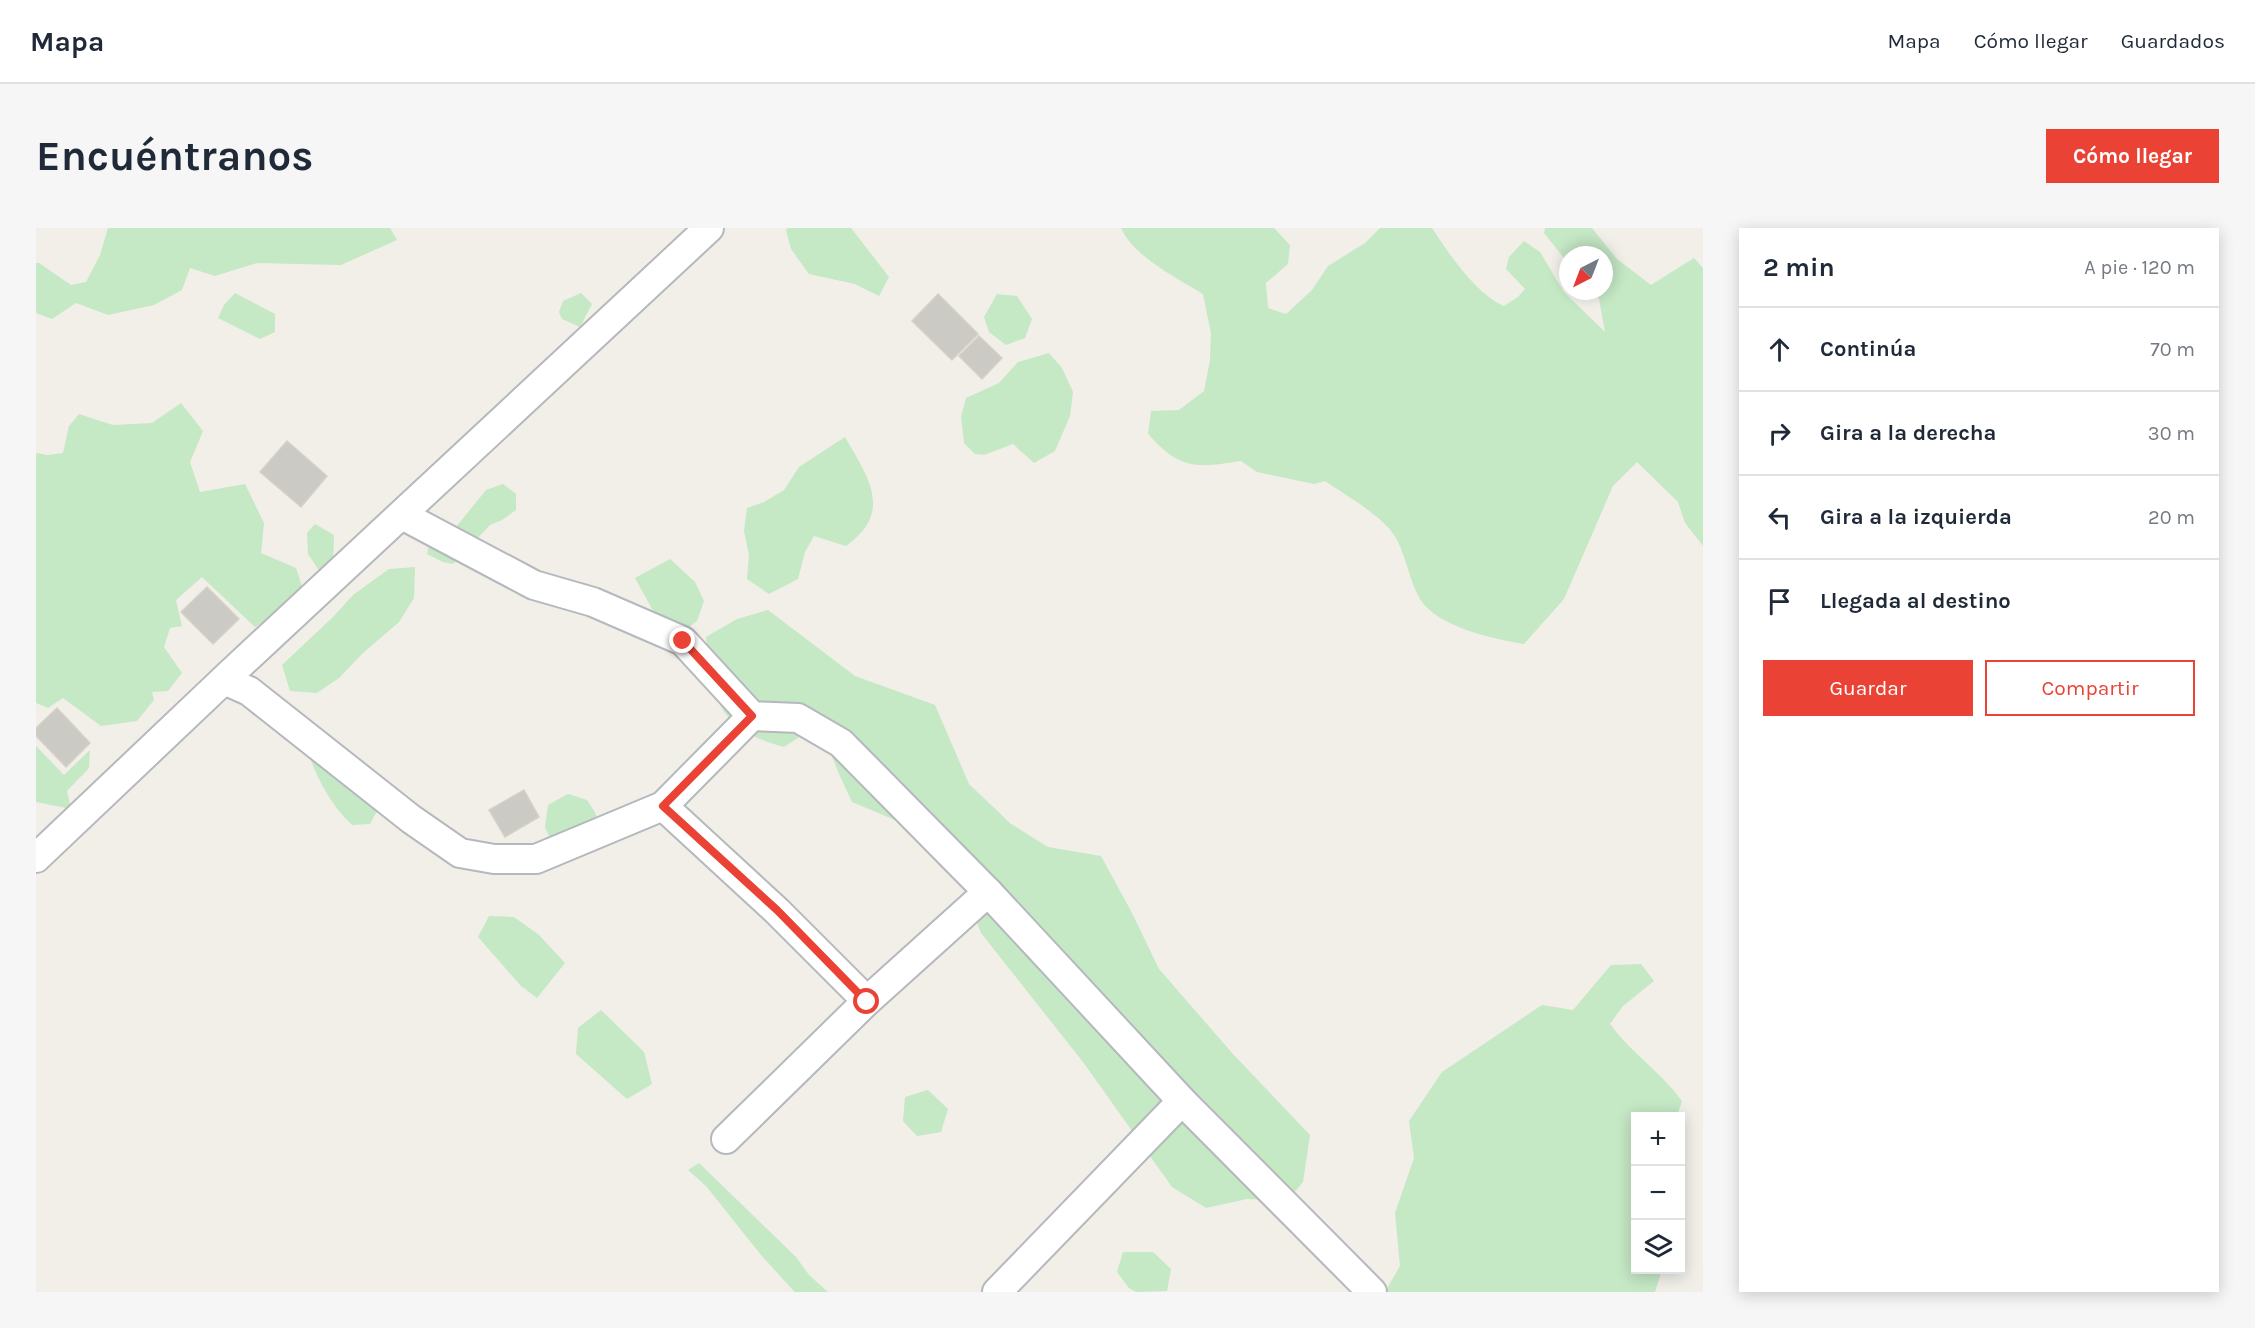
<!DOCTYPE html>
<html lang="es">
<head>
<meta charset="utf-8">
<style>
	body { margin:0; font-family:Karla,sans-serif; background:#f6f6f7; color:#1f2937 }
	.controls { position:absolute; right:18px; bottom:18px; display:grid; overflow:hidden; border-radius:0px; box-shadow:0 3px 15px #0003 }
	.controls button { width:54px; height:54px; display:grid; place-items:center; padding:0; border:0; border-bottom:2px solid #e0e1e3; background:#fff; color:#1f2937; font:30px sans-serif }
	.compass { position:absolute; left:1523px; top:18px; width:54px; height:54px; border-radius:50%; background:#fff; box-shadow:0 3px 15px #0003; rotate:222deg }
	.stop { position:absolute; width:18px; height:18px; margin:-14px; border:4px solid #ea4335; border-radius:50%; background:#fff }
	.stop.end { background:#ea4335; border-color:#fff; box-shadow:0 2px 6px #0008 }
	.list { margin:0; padding:0; list-style:none }
	h2 { display:flex; justify-content:space-between; align-items:center; height:78px; margin:0; padding:0 24px; font-size:26px }
	h2 small { font-size:20px; font-weight:400; color:#747a83 }
	.list li { display:grid; grid-template-columns:39px 1fr auto; gap:18px; align-items:center; box-sizing:border-box; height:84px; padding:0 24px; border-top:2px solid #e0e1e3 }
	.list b { display:block; font-size:22px; white-space:nowrap }
	.list em { font-size:20px; font-style:normal; color:#747a83 }
	.actions { display:flex; gap:12px; padding:18px 24px }
	.actions a { flex:1; padding:14px 0; border:2px solid #ea4335; border-radius:0px; text-align:center; font-size:21px; color:#ea4335 }
	.actions .main { background:#ea4335; color:#fff }
	.icon { flex:none; width:33px; height:33px; fill:none; stroke:currentColor; stroke-width:2; stroke-linecap:round; stroke-linejoin:round }
	.map { position:relative; flex:none; width:1667px; height:1064px; overflow:hidden; border-radius:0px }
	header { display:flex; align-items:center; gap:36px; box-sizing:border-box; height:84px; padding:0 30px; background:#fff; border-bottom:2px solid #e0e1e3 }
	header strong { font-size:28px }
	nav { display:flex; gap:33px; margin-inline-start:auto; font-size:21px }
	.intro { display:flex; align-items:center; justify-content:space-between; box-sizing:border-box; height:144px; padding:0 36px }
	h1 { margin:0; font-size:42px }
	.button { padding:15px 27px; border-radius:0px; background:#ea4335; color:#fff; font-size:21px; font-weight:700 }
	main { display:flex; gap:36px; padding:0 36px }
	aside { flex:1; background:#fff; border-radius:0px; box-shadow:0 3px 15px #0003 }
	.map>svg:first-child { display:block }
	.green { fill:#c5e8c5 }
	.building { fill:#cccac5; stroke:#d6d1c6; stroke-width:1.5 }
	.lines { fill:none; stroke-linecap:round; stroke-linejoin:round }
	.minor-casing { stroke:#b5b8bc; stroke-width:32 }
	.minor { stroke:#fff; stroke-width:28 }
	.route { stroke:#ea4335; stroke-width:8 }
</style>
</head>
<body>
<header>
<strong>Mapa</strong>
<nav><a>Mapa</a><a>Cómo llegar</a><a>Guardados</a></nav>
</header>
<div class="intro"><h1>Encuéntranos</h1><a class="button">Cómo llegar</a></div>
<main>
<div class="map">
<svg width="1667" height="1064" viewBox="0 0 1667 1064">
	<rect width="100%" height="100%" fill="#f1efe8"/>
	<g class="green">
		<polygon points="72,0 354,0 361,12 305,37 221,35 179,48 154,40 146,62 118,77 72,87 40,75 16,91 0,85 0,35 3,35 35,57 50,54 64,27"/>
		<polygon points="752,0 815,0 853,49 843,68 819,56 773,46 755,21 750,2"/>
		<path d="M 1085,0 L 1238,0 L 1254,17 L 1252,36 L 1230,55 L 1232,80 L 1250,86 L 1276,62 L 1292,38 L 1329,15 L 1344,0 L 1396,0 C 1413,26 1440,66 1468,78 L 1482,69 L 1489,61 L 1470,41 L 1473,29 L 1488,13 L 1504,24 L 1528,64 L 1569,104 L 1563,71 L 1556,63 L 1568,63 L 1568,27 L 1532,27 L 1532,35 L 1508,5 L 1509,0 L 1556,0 L 1581,31 L 1615,57 L 1658,30 L 1667,40 L 1667,318 L 1649,295 L 1642,274 L 1601,234 L 1577,258 L 1528,371 L 1488,416 C 1458,411 1401,399 1384,371 C 1373,352 1369,323 1358,307 C 1346,288 1308,266 1289,253 L 1278,256 L 1221,244 L 1205,233 C 1160,240 1144,242 1112,206 L 1115,183 L 1143,182 L 1168,163 L 1174,132 L 1175,106 L 1167,66 C 1141,50 1098,29 1085,0 Z"/>
		<polygon points="199,65 239,86 239,104 224,111 182,90 188,77"/>
		<polygon points="545,65 556,76 544,99 526,91 523,84 527,73"/>
		<polygon points="961,66 981,68 996,91 989,110 970,117 953,104 948,89"/>
		<polygon points="1013,125 1026,140 1037,164 1034,188 1019,223 998,235 977,216 948,227 939,226 928,215 925,189 930,170 963,155 982,134"/>
		<polygon points="145,175 167,203 154,234 164,264 209,256 228,295 225,325 260,340 270,370 219,399 166,349 140,372 146,398 134,400 128,419 146,445 132,463 116,464 118,472 101,493 65,498 27,470 12,480 0,475 0,225 12,227 27,225 33,198 43,186 77,197 116,195"/>
		<path d="M 809,209 C 832,249 858,284 810,318 L 778,308 L 769,324 L 762,351 L 733,366 L 711,351 L 713,327 L 708,303 L 711,280 L 728,274 L 748,262 L 763,239 Z"/>
		<polygon points="467,256 480,266 480,282 466,292 454,297 417,336 407,334 391,326 395,308 420,299 450,262"/>
		<polygon points="279,296 298,307 297,337 284,344 272,326 271,305"/>
		<polygon points="634,331 659,354 668,373 661,393 643,406 620,388 599,350"/>
		<polygon points="379,339 378,370 363,394 327,425 303,450 281,465 254,463 246,437 297,389 317,367 353,341"/>
		<path d="M 732,382 L 819,448 L 899,477 L 933,556 L 975,596 L 1012,619 L 1065,628 L 1096,685 L 1123,741 L 1197,826 L 1274,907 L 1267,954 L 1251,973 L 1211,971 L 1170,980 L 1136,959 L 1047,834 L 945,705 L 926,656 L 866,595 L 816,574 L 803,546 L 790,513 L 777,500 L 748,519 C 682,501 676,472 670,409 L 701,391 Z"/>
		<polygon points="0,518 28,547 54,522 53,540 31,563 35,581 0,574"/>
		<path d="M 273,527 L 346,574 L 334,596 L 316,597 C 296,578 282,553 273,527 Z"/>
		<polygon points="532,566 551,572 560,586 558,606 518,620 509,599 512,577"/>
		<polygon points="453,688 478,689 503,707 529,735 501,770 485,758 442,709"/>
		<path d="M 1605,736 L 1618,753 L 1587,778 L 1574,796 C 1595,825 1625,844 1646,873 L 1641,888 L 1600,888 L 1599,962 L 1595,968 L 1599,986 L 1600,1042 L 1626,1042 L 1619,1064 L 1349,1064 L 1364,1038 L 1359,985 L 1378,930 L 1373,893 L 1406,844 L 1506,777 L 1537,782 L 1575,737 Z"/>
		<polygon points="565,782 608,824 616,856 591,871 540,826 542,800"/>
		<polygon points="892,862 912,881 905,904 881,908 867,893 869,869"/>
		<polygon points="663,935 760,1029 773,1047 792,1064 759,1064 755,1060 725,1027 670,958 652,942"/>
		<polygon points="1087,1024 1117,1024 1135,1041 1131,1063 1100,1064 1093,1060 1081,1044"/>
	</g>
	<g class="building">
		<polygon points="902,66 942,106 916,132 876,93"/>
		<polygon points="943,108 966,130 946,151 923,128"/>
		<polygon points="251,213 291,248 265,279 224,244"/>
		<polygon points="171,359 203,391 177,416 145,384"/>
		<polygon points="21,480 54,515 30,539 0,508 0,500"/>
		<polygon points="488,562 503,589 469,609 453,582"/>
	</g>
	<g class="lines">
		<defs>
			<g id="minor">
				<polyline points="366,287 498,357 557,374 647,413 716,488 762,490 805,515 952,664 1146,873 1336,1064"/>
				<polyline points="188,452 213,463 375,591 424,625 458,631 500,631 627,578 716,488"/>
				<polyline points="627,578 741,683 831,773"/>
				<polyline points="0,630 195,445 673,0"/>
				<polyline points="690,911 831,773 952,664"/>
				<polyline points="961,1064 1146,873"/>
			</g>
		</defs>
		<use href="#minor" class="minor-casing"/>
		<use href="#minor" class="minor"/>
	</g>
	<g class="lines">
		<polyline class="route" points="647,413 716,488 627,578 741,682 831,774"/>
	</g>
</svg>
<div class="controls">
<button>+</button>
<button>−</button>
<button><svg class="icon" aria-label="layers" viewBox="0 0 24 24"><path d="M12 4l9 5-9 5-9-5zM3 14l9 5 9-5"/></svg></button>
</div>
<svg class="compass" viewBox="-18 -18 36 36"><path d="M0-13l5 13h-10z" fill="#e53935"/><path d="M0 13l5-13h-10z" fill="#747a83"/></svg>
<div class="stop" style="left:831px;top:774px"></div>
<div class="stop end" style="left:647px;top:413px"></div>
</div>
<aside>
<h2>2 min<small>A pie · 120 m</small></h2>
<ul class="list">
<li><svg class="icon" aria-label="ahead" viewBox="0 0 24 24"><path d="M12 20V5M6 11l6-6 6 6"/></svg><div><b>Continúa</b></div><em>70 m</em></li>
<li><svg class="icon" aria-label="right" viewBox="0 0 24 24"><path d="M7 20v-9h11M14 6l5 5-5 5"/></svg><div><b>Gira a la derecha</b></div><em>30 m</em></li>
<li><svg class="icon" aria-label="left" viewBox="0 0 24 24"><path d="M17 20v-9H6M10 6l-5 5 5 5"/></svg><div><b>Gira a la izquierda</b></div><em>20 m</em></li>
<li><svg class="icon" aria-label="arrive" viewBox="0 0 24 24"><path d="M6 21V4h12l-3 4 3 4H6"/></svg><div><b>Llegada al destino</b></div></li>
</ul>
<div class="actions"><a class="main">Guardar</a><a>Compartir</a></div>
</aside>
</main>
</body>
</html>
